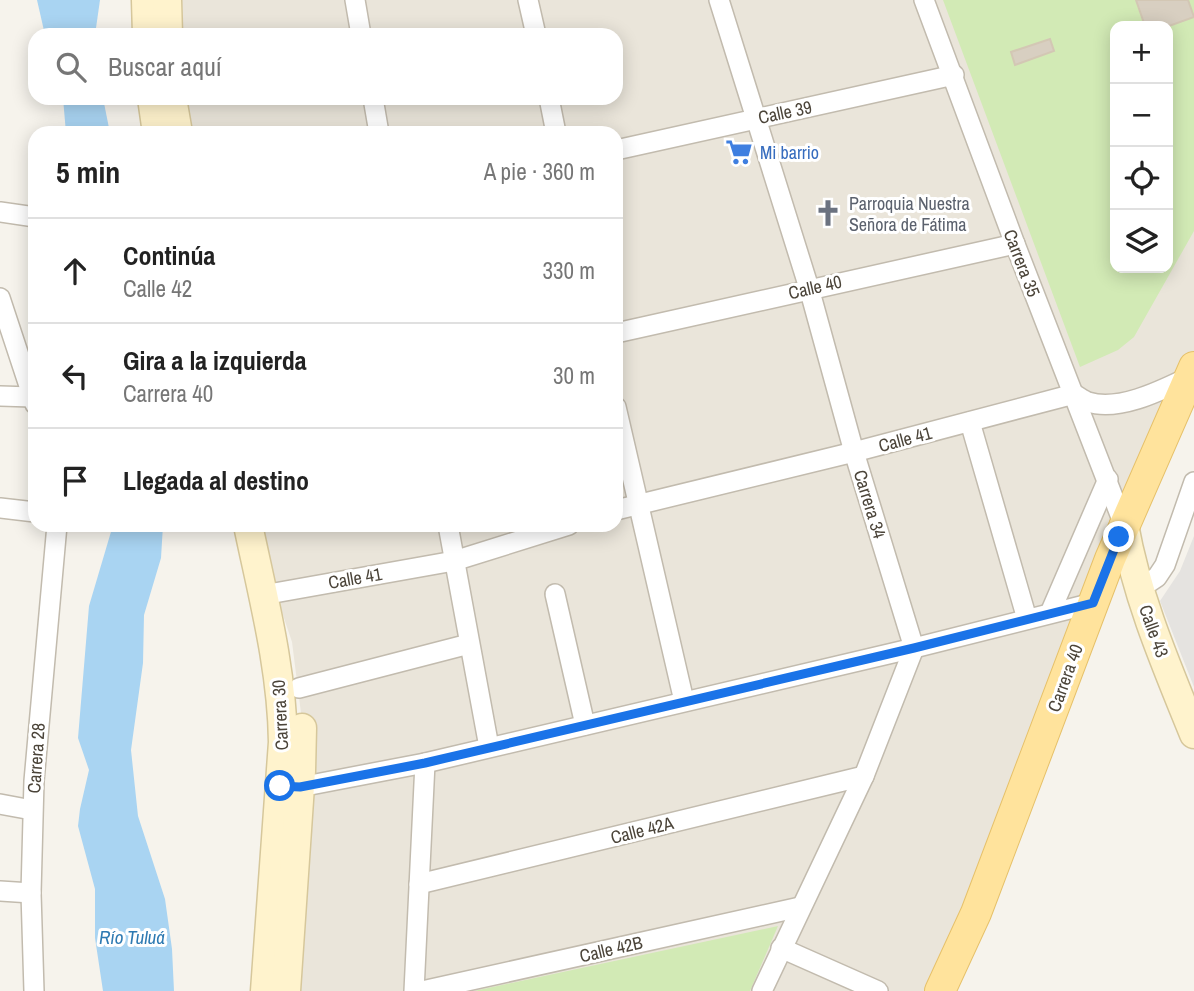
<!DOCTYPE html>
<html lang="es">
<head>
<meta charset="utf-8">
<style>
	body { margin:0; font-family:"Archivo Narrow",sans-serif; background:#f6f6f6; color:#222 }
	.controls { position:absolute; right:21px; top:21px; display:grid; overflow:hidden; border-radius:14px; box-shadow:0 4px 18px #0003 }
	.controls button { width:63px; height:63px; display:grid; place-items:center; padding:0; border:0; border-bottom:2px solid #e0e0e0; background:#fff; color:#222; font:35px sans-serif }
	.stop { position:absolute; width:21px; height:21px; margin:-16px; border:5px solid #1a73e8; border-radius:50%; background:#fff }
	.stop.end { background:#1a73e8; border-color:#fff; box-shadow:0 2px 7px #0008 }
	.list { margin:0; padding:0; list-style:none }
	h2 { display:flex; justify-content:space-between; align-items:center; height:91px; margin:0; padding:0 28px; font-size:30px }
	h2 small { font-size:23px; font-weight:400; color:#767676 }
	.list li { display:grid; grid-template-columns:46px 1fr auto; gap:21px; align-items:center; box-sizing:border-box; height:105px; padding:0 28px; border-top:2px solid #e0e0e0 }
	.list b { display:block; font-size:26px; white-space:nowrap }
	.list p { margin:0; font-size:23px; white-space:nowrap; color:#767676 }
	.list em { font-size:23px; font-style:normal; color:#767676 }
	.icon { flex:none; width:38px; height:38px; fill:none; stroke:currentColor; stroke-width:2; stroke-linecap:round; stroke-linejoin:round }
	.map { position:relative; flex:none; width:1194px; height:991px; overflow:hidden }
	.search { position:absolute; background:#fff; box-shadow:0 4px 18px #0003; left:28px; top:28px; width:595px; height:77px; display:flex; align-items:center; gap:18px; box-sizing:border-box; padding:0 24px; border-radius:21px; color:#767676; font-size:26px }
	.panel { position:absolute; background:#fff; box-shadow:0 4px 18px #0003; left:28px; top:126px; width:595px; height:406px; border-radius:21px }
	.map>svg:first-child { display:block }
	.residential { fill:#eae5da; fill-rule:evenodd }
	.green { fill:#d2eab5; fill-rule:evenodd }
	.parking { fill:#e5e3e0 }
	.water { fill:#a9d4f2 }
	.building { fill:#d8cfc1; stroke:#d3c7b4; stroke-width:2 }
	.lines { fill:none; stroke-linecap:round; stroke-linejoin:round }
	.street-casing { stroke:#c2bbae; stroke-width:22 }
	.secondary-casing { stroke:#d6c79b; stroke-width:31 }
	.primary-casing { stroke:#e6c16a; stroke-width:32 }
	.street { stroke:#fff; stroke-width:19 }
	.secondary { stroke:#fff3cd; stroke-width:28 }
	.primary { stroke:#ffe39c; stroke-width:30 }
	.route { stroke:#1a73e8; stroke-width:9 }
	.labels { text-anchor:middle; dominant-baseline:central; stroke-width:6; stroke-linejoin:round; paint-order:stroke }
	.street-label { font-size:18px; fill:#4b4439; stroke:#fff }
	.shop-label { font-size:18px; fill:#366cbe; stroke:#fff; text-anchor:start }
	.worship-label { font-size:18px; fill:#5b616d; stroke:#fff; text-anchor:start }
	.water-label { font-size:19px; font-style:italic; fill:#2e7ab2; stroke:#fff }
</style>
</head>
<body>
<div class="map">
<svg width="1194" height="991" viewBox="0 0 1194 991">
	<rect width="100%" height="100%" fill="#f6f3ec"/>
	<path class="residential" d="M 167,0 L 1194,0 L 1194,367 L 936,991 L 269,991 L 301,771 L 301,713 L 292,642 L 253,525 L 616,525 L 616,133 L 180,133 L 173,98 L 616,98 L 616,35 L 169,35 ZM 1115,26 L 1168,26 L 1168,268 L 1115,268 Z"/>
	<g class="green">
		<path d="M 943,0 L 1194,0 L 1194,231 L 1134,337 L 1118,350 L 1080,367 ZM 1115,26 L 1168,26 L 1168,268 L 1115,268 Z"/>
		<polygon points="778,926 750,991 474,991"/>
	</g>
	<polygon class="parking" points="1194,536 1194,687 1160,601 1180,571"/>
	<g class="water">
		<polygon points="37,0 100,0 95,35 45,35"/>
		<polygon points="63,98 103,98 110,133 66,133"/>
		<polygon points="113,525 163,525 161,558 144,615 143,663 131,750 138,816 165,899 172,949 174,991 103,991 95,938 95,889 78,826 80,809 89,770 78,738 89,606"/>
	</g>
	<g class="building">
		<polygon points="1136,0 1188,0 1194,17 1169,26 1145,26"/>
		<polygon points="1050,39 1054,51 1015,65 1011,52"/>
	</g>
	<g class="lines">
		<defs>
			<g id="street">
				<polyline points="355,0 361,35"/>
				<polyline points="528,0 536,35"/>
				<polyline points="719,0 809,288 854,452 914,648 864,776 762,991"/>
				<polyline points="924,0 1015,244 1124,525"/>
				<polyline points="373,98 379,133"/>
				<polyline points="549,98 556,133"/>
				<polyline points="616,150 954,75"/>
				<polyline points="0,212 35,217"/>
				<polyline points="0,298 35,404"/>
				<polyline points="616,333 1015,244"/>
				<polyline points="0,396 32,397"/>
				<polyline points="616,407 684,701"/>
				<polyline points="970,422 1027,619"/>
				<polyline points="0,508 35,512"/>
				<path d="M 616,510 L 854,452 L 1074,394 C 1078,396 1083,400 1088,402 C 1119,412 1162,390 1189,377"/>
				<polyline points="448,525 489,747"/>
				<polyline points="1139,589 1157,577 1165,565 1194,482"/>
				<polyline points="555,594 585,725"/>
				<polyline points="263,595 454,561 569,525"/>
				<polyline points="1050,613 1108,479"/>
				<polyline points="299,688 469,644"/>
				<polyline points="288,786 300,787 425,763 914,648 1093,603"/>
				<polyline points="0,804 32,810"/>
				<polyline points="419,884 864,776"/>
				<polyline points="0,891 31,893"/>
				<polyline points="781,948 878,991"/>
				<polyline points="34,991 31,893 34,781 57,525"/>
				<polyline points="414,991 425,763"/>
				<polyline points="422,991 800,907"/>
			</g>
			<g id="secondary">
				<polyline points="146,0 147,35"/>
				<polyline points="167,0 168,35"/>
				<polyline points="152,98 157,133"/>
				<polyline points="172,98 178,133"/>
				<path d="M 248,525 C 263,597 282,668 283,742 L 265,991"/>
				<path d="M 1124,525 C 1137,598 1166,665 1194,734"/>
				<polyline points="286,991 301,771 302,728"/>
			</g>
			<polyline id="primary" points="940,991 976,913 1110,559 1194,367"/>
		</defs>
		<use href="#street" class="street-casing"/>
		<use href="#secondary" class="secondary-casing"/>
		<use href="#primary" class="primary-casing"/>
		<use href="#street" class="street"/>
		<use href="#secondary" class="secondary"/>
		<use href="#primary" class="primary"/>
	</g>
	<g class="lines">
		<polyline class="route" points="280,786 300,787 425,763 914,648 1093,603 1119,537"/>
	</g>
	<defs>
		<symbol id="supermarket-bare" viewBox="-9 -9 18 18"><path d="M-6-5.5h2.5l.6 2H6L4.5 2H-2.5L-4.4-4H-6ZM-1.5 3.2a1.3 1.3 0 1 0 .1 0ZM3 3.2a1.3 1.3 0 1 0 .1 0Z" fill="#3f7fe0" stroke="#fff" stroke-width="2.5" paint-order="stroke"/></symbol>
		<symbol id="church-bare" viewBox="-9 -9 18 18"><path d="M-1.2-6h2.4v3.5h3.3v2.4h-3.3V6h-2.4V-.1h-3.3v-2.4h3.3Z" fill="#6b7280" stroke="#fff" stroke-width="2.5" paint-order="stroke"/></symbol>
	</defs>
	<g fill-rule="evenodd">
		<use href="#supermarket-bare" x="720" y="133" width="38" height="38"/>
		<use href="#church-bare" x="809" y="194" width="38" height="38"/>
	</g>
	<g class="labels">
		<g class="street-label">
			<text transform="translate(785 112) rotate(-12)">Calle 39</text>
			<text transform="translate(1022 263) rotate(69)">Carrera 35</text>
			<text transform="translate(815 287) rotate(-13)">Calle 40</text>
			<text transform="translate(905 439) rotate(-15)">Calle 41</text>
			<text transform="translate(870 504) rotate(73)">Carrera 34</text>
			<text transform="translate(355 578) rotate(-10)">Calle 41</text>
			<text transform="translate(1154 631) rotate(70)">Calle 43</text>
			<text transform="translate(1065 678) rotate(-70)">Carrera 40</text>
			<text transform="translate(280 715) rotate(-93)">Carrera 30</text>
			<text transform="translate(36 758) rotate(-86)">Carrera 28</text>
			<text transform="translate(642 830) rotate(-14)">Calle 42A</text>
			<text transform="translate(611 949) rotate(-13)">Calle 42B</text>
		</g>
		<g class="shop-label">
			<text x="760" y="152">Mi barrio</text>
		</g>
		<g class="worship-label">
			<text x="849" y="203">Parroquia Nuestra<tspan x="849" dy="21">Señora de Fátima</tspan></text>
		</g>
		<g class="water-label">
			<text x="132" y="937">Río Tuluá</text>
		</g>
	</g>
</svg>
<div class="controls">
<button>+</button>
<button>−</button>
<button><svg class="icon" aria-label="locate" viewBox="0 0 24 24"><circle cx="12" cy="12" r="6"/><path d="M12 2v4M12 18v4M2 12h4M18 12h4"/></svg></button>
<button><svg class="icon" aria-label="layers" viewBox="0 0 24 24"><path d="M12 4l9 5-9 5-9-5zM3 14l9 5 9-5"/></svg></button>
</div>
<div class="stop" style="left:280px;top:786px"></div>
<div class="stop end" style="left:1119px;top:537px"></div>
<div class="search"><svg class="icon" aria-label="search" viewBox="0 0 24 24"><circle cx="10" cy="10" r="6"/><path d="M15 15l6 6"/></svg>Buscar aquí</div>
<section class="panel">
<h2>5 min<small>A pie · 360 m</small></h2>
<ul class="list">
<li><svg class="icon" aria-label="ahead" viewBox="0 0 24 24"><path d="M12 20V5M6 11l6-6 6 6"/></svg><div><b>Continúa</b><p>Calle 42</p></div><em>330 m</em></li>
<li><svg class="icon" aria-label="left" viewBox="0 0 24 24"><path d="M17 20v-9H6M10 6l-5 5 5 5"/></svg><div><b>Gira a la izquierda</b><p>Carrera 40</p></div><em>30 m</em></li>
<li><svg class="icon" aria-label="arrive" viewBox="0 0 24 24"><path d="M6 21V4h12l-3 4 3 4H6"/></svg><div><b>Llegada al destino</b></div></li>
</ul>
</section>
</div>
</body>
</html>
